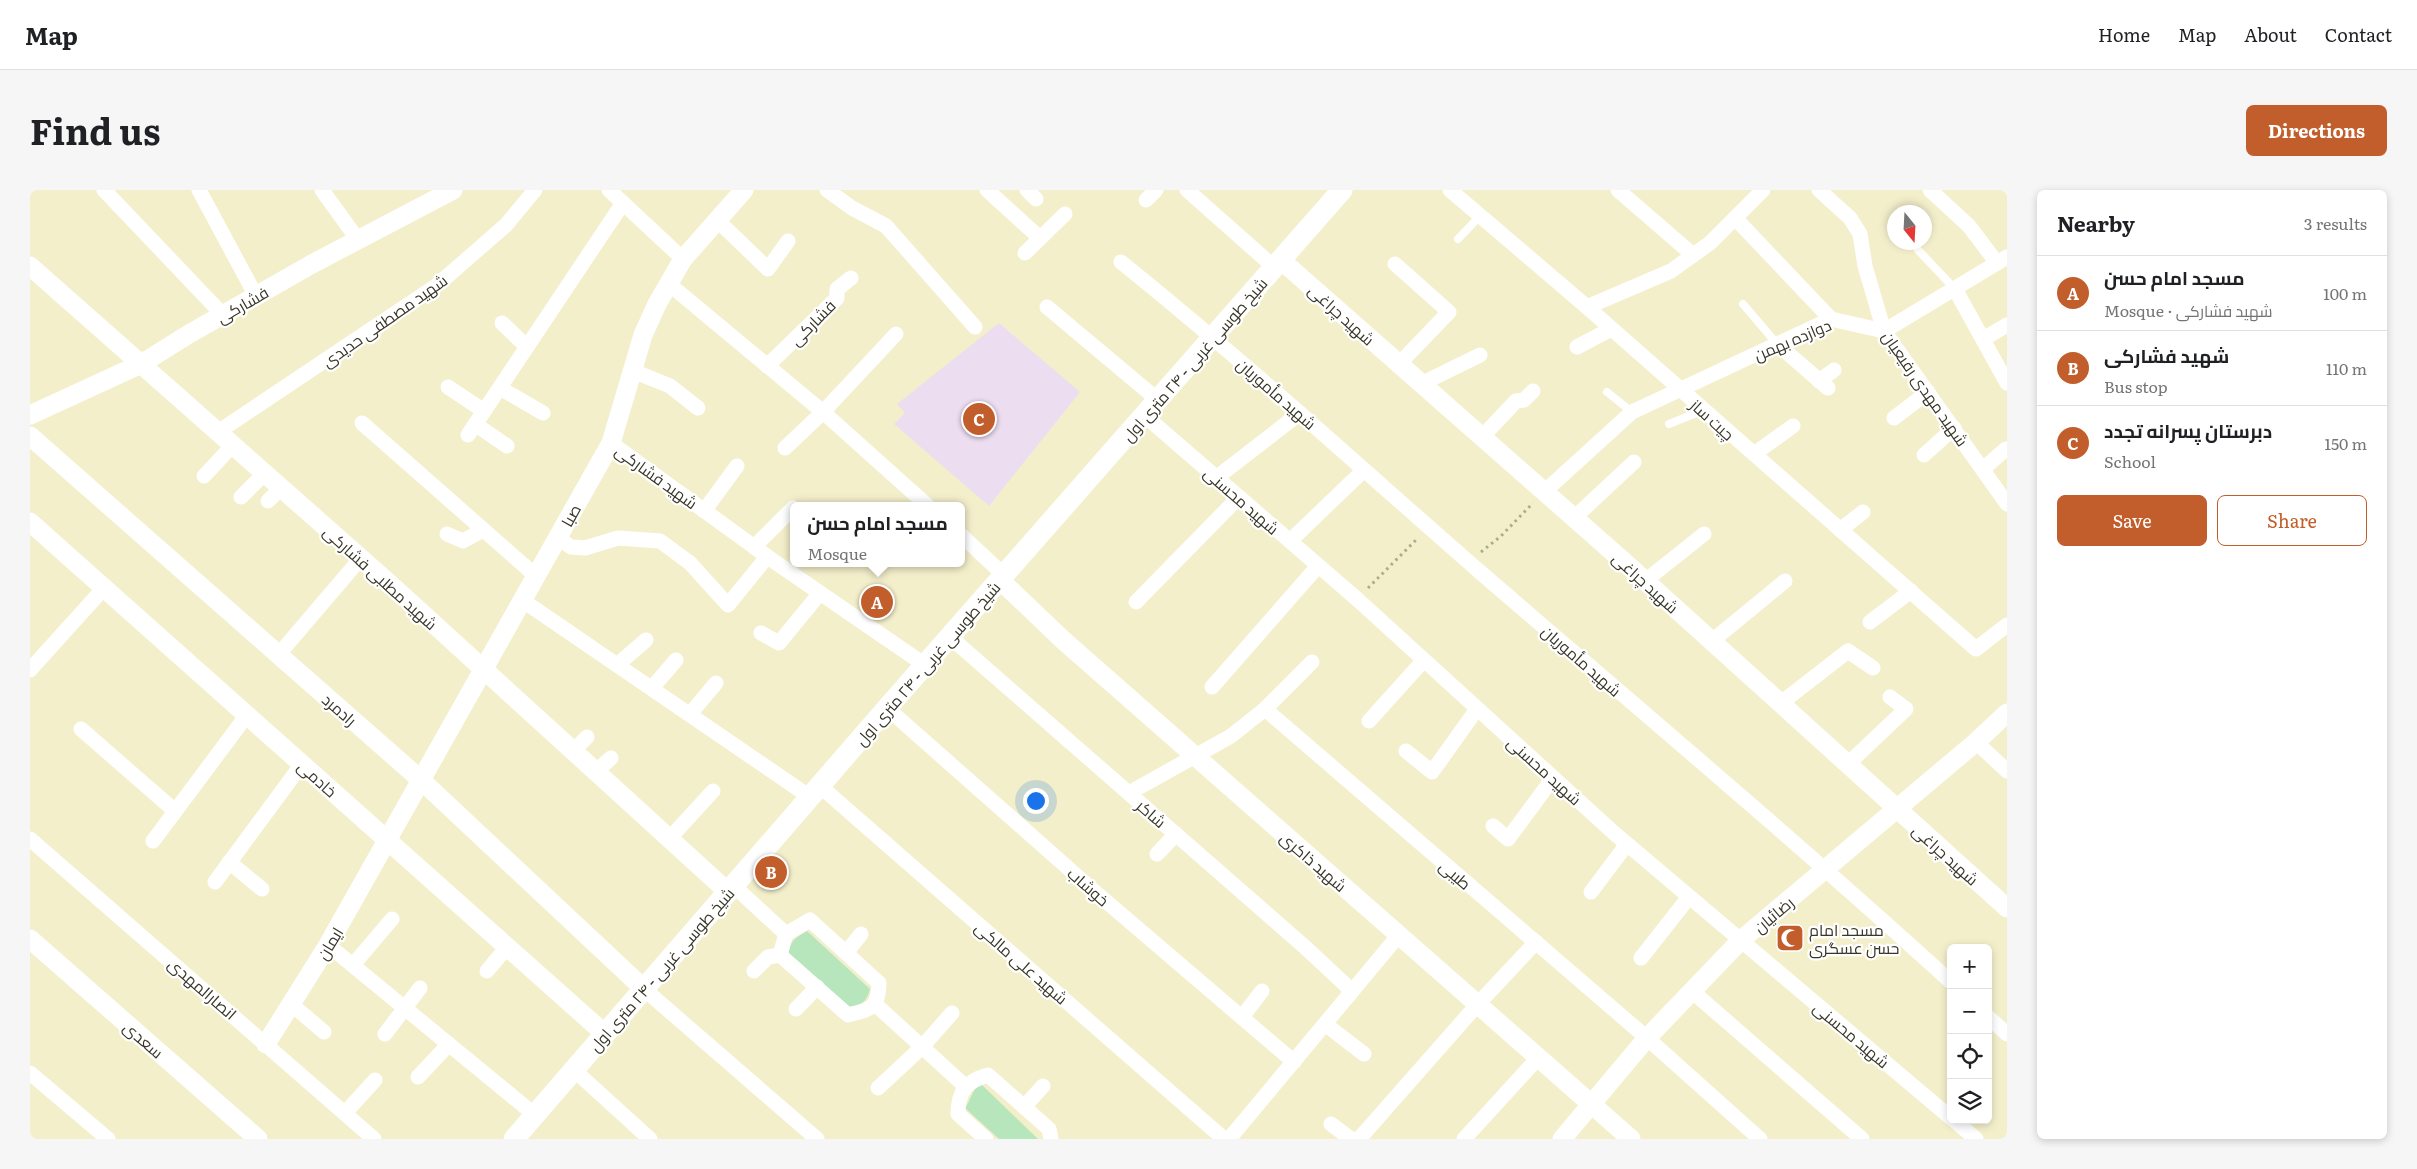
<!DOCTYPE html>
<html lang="en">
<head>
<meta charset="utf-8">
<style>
	body { margin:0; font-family:Literata,Cairo,serif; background:#f6f6f6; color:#202124 }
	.controls { position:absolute; right:15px; bottom:15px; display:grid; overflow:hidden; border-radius:8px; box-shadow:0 2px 8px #0003 }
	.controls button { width:45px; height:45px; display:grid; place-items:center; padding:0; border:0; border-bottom:1px solid #e0e0e0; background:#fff; color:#202124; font:25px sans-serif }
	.compass { position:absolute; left:1857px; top:15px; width:45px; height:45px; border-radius:50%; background:#fff; box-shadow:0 2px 8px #0003; rotate:162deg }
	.you { position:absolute; left:1005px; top:610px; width:18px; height:18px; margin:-12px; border:4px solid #fff; border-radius:50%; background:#1a73e8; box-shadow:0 0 0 8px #1a73e833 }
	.badge { display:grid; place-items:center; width:32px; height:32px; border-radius:50%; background:#c25e2b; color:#fff; font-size:16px; font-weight:700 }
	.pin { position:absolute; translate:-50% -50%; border:2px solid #fff; box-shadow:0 1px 5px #0006 }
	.popup { position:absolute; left:760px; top:312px; width:175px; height:65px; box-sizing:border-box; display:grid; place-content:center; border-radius:8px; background:#fff; filter:drop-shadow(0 1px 4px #0005); font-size:16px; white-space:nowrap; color:#757577 }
	.popup b { font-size:19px; color:#202124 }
	.popup::after { content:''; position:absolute; left:50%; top:100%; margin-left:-10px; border:10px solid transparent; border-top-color:#fff }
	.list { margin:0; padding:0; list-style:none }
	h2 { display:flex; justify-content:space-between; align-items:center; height:65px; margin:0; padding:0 20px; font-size:21px }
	h2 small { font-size:16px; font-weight:400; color:#757577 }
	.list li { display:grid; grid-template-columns:32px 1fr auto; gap:15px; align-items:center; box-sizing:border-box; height:75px; padding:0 20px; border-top:1px solid #e0e0e0 }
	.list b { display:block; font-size:19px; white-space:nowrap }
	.list p { margin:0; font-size:16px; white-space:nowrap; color:#757577 }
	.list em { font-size:16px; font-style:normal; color:#757577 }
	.actions { display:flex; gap:10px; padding:15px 20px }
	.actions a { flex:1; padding:11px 0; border:1px solid #c25e2b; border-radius:8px; text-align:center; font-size:18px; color:#c25e2b }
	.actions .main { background:#c25e2b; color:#fff }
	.icon { flex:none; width:28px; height:28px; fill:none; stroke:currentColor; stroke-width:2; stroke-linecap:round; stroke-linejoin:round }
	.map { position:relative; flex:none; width:1977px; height:949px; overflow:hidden; border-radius:8px }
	header { display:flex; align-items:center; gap:30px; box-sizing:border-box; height:70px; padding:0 25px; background:#fff; border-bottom:1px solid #e0e0e0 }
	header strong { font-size:24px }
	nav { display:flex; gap:28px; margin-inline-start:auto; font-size:18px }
	.intro { display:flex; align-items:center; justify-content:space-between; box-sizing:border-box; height:120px; padding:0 30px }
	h1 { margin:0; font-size:35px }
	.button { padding:12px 22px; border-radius:8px; background:#c25e2b; color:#fff; font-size:18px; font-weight:700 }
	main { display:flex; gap:30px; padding:0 30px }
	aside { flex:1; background:#fff; border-radius:8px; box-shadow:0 2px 8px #0003 }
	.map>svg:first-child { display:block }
	.education { fill:#ecddf1 }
	.green { fill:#b7e6bc }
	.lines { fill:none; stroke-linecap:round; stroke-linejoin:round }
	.path { stroke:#aeaa8e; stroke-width:3; stroke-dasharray:2.5 4; stroke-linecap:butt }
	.service { stroke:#fff; stroke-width:8 }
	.minor { stroke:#fff; stroke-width:15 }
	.tertiary { stroke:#fff; stroke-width:19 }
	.secondary { stroke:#fff; stroke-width:21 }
	.labels { text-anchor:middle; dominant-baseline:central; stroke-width:4.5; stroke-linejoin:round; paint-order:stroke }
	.street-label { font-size:16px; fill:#383628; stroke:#fff }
	.poi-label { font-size:16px; fill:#383628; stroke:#fff; text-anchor:start }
</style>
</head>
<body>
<header>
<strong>Map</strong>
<nav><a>Home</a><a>Map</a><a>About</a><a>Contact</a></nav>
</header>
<div class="intro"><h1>Find us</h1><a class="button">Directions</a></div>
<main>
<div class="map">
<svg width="1977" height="949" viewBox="0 0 1977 949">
	<rect width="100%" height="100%" fill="#f4efcb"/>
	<polygon class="education" points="969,133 1050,202 959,316 864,234 875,223 867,214"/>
	<g class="green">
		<path d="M 777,741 L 840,799 C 837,811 832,814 821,819 L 758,764 C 758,752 768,746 777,741 Z"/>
		<path d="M 950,893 L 1008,949 L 969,949 L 935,918 C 941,909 942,901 950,893 Z"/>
	</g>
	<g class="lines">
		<g class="path">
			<polyline points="1451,362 1471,346 1503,313"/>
			<polyline points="1338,398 1388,348"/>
		</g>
		<g class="service">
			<polyline points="1428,49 1450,26"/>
			<polyline points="1888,60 1925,99"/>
			<polyline points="1713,114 1747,154"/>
			<polyline points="1577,202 1602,222"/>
			<polyline points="1639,234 1674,220"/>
		</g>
		<g class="minor">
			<polyline points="74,0 193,125"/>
			<polyline points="169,0 226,106"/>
			<polyline points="292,0 328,50"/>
			<polyline points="579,0 653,69"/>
			<polyline points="797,0 822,18 856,36 945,137"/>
			<polyline points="957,0 1010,48"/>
			<polyline points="997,0 1006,9"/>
			<polyline points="1157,0 1244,77"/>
			<polyline points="1420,0 1557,117 1946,459 1977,435"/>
			<polyline points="1588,0 1663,65"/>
			<polyline points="1789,0 1820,28 1830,44 1835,76 1854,141 1977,314"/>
			<polyline points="1900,0 1939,36 1967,73"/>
			<polyline points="1116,10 1126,0"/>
			<polyline points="1705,28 1801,129"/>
			<polyline points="687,30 738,79 758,51"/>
			<polyline points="995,63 1035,24"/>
			<path d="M 1091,72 C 1214,171 1331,278 1450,382 C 1608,518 1767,652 1921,792"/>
			<polyline points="1365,74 1419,122 1369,174"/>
			<polyline points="639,94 793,222 898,316"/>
			<polyline points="1925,99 1977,193"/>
			<polyline points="1017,117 1128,210"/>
			<polyline points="1557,117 1641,81 1680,53 1733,0"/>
			<polyline points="472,133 497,157"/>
			<polyline points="1953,149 1977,135"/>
			<polyline points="1747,154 1798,198"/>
			<polyline points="1547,157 1581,139"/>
			<polyline points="737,176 807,108 807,99 821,88"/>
			<polyline points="603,181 640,196 668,218"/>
			<polyline points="1789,191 1804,180"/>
			<polyline points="1391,194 1450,165"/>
			<polyline points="418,197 454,221"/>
			<polyline points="470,198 513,223"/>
			<polyline points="1114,225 1327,409 1584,643 1921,928"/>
			<polyline points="1864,228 1898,202"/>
			<polyline points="332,233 506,386"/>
			<polyline points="445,234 477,256"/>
			<polyline points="188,242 406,96 476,35 505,0"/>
			<polyline points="438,245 593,13"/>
			<polyline points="1452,247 1486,211 1494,210 1503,201"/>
			<polyline points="581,253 745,372 895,475"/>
			<polyline points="755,258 793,222 866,144"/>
			<polyline points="1724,264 1763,236"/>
			<polyline points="1894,265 1924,238"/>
			<polyline points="1953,279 1976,259"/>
			<polyline points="174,286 203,255"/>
			<polyline points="1186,288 1270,223"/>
			<polyline points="1514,302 1602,222 1801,129 1854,141 1977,67"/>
			<polyline points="211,307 235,283"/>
			<polyline points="238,311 251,298"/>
			<polyline points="674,321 707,276"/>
			<polyline points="1544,328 1604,272"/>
			<polyline points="1810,340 1833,322"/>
			<polyline points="417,344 433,351 453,340"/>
			<polyline points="931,345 974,385"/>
			<polyline points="527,347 541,357 555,358 588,348 630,351 660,373 698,415 737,367"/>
			<polyline points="1260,351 1334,280"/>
			<polyline points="724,357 763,318"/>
			<polyline points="1615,391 1674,344"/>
			<polyline points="492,410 780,607"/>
			<polyline points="1106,412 1209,307"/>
			<polyline points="1840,432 1881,401"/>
			<polyline points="731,443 749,453 790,403"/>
			<polyline points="920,447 1276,758 1322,801"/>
			<polyline points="1682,451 1755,391"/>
			<polyline points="249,464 331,368"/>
			<polyline points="587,475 616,450"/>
			<polyline points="0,480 74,398"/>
			<polyline points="1182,497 1288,376"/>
			<polyline points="622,498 646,470"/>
			<polyline points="1751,513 1818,461 1843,478"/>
			<polyline points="857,518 1064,701 1264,872"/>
			<polyline points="1235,519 1617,848 1730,949"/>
			<polyline points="660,524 686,493"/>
			<polyline points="1339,531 1394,470"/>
			<polyline points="51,539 145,621"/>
			<polyline points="1946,552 1977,581"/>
			<polyline points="1376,561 1402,582 1447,519"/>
			<polyline points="542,562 557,547"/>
			<polyline points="1818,574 1876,519 1860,507"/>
			<polyline points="565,582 581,568"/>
			<polyline points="790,596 1194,949"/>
			<polyline points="1099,603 1201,546 1235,519 1282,472"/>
			<polyline points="1463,636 1478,649 1523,588"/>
			<polyline points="0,649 344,949"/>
			<polyline points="639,649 683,601"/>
			<polyline points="123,651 217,525"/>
			<polyline points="1127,664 1146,644"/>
			<polyline points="199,672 232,699"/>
			<polyline points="185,692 272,574"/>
			<polyline points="704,696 756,744"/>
			<polyline points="1561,702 1597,654"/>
			<path d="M 780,730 L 849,793 C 848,818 842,819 818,825 L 750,765 L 756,744 Z"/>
			<polyline points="298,755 505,925"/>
			<polyline points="816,763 831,744"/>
			<polyline points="1611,768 1659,707"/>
			<polyline points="323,775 362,729"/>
			<polyline points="457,781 477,757"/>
			<polyline points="724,781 738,767 750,765"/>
			<polyline points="614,799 787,949"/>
			<polyline points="1663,802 1832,949"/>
			<polyline points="261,814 294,842"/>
			<polyline points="845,814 935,896"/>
			<polyline points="766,819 787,797"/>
			<polyline points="1212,827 1232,801"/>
			<polyline points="1958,827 1977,844"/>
			<polyline points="1295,834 1334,864"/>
			<polyline points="355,844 390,798"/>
			<polyline points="544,880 620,949"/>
			<polyline points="0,883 78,949"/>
			<polyline points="388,887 419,854"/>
			<polyline points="848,898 892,857 922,823"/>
			<polyline points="994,917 1013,896"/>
			<polyline points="315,923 345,890"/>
			<polyline points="1924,930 1946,949"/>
			<polyline points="1301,934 1321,949"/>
			<path d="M 956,949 L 928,924 C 928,902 936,891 958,885 L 1019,939 L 1021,949"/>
			<polyline points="1199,949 1368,746"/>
			<polyline points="1329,949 1447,815 1506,752"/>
			<polyline points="1434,949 1508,868"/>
		</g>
		<g class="tertiary">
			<polyline points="1251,70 1592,370 1977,718"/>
			<polyline points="0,76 360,394 698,702"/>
			<polyline points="0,225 111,174 159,144 282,74 423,0"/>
			<polyline points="0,246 391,590 614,799"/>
			<polyline points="0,332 575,844"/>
			<polyline points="970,390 1033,450 1601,949"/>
			<polyline points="0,749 228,949"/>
			<polyline points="236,854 298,755 581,253 613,145 627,114 653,69 714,0"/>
			<polyline points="1532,949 1617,848 1711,750 1946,552 1977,523"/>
		</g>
		<polyline class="secondary" points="484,949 857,518 1312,0"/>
	</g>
	<defs>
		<symbol id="mosque-square" viewBox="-11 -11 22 22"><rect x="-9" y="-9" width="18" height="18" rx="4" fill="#c25e2b" stroke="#fff"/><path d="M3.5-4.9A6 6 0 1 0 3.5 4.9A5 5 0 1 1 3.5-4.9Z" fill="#fff"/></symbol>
	</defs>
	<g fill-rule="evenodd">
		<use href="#mosque-square" x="1744" y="732" width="32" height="32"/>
	</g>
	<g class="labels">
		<g class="street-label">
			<text transform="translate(212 114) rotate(-30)">فشارکی</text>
			<text transform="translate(1312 124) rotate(42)">شهید چراغی</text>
			<text transform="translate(354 130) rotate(-35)">شهید مصطفی حدیدی</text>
			<text transform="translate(782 132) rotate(-45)">فشارکی</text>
			<text transform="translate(1762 149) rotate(-23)">دوازده بهمن</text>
			<text transform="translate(1164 169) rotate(-49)">شیخ طوسی غربی - ۲۴ متری اول</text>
			<text transform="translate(1896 198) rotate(55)">شهید مهدی رفیعیان</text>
			<text transform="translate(1247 203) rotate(41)">شهید مأموریان</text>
			<text transform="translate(1683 229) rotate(42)">چیت ساز</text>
			<text transform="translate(627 286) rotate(36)">شهید فشارکی</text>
			<text transform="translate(1212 310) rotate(41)">شهید محسنی</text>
			<text transform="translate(540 325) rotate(-61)">صبا</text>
			<text transform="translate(351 387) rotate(42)">شهید مطلبی فشارکی</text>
			<text transform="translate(1616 392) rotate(42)">شهید چراغی</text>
			<text transform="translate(1552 470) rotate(41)">شهید مأموریان</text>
			<text transform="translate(897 473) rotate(-49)">شیخ طوسی غربی - ۲۴ متری اول</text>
			<text transform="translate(310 519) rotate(41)">رادمرد</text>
			<text transform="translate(1515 580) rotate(42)">شهید محسنی</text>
			<text transform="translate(288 588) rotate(42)">خادمی</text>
			<text transform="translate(1122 623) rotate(41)">شاکر</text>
			<text transform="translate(1916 664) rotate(42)">شهید چراغی</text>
			<text transform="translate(1284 671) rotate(41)">شهید ذاکری</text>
			<text transform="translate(1426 684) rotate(41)">طیبی</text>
			<text transform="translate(1059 696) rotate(41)">خوشاب</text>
			<text transform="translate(1743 724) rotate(-40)">رضائیان</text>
			<text transform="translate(299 753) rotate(-59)">ایمان</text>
			<text transform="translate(992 772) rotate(41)">شهید علی مالکی</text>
			<text transform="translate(631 779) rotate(-49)">شیخ طوسی غربی - ۲۴ متری اول</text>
			<text transform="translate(173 798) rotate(41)">انصارالمهدی</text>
			<text transform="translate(1822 844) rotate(40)">شهید محسنی</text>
			<text transform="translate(114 849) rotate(41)">سعدی</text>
		</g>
		<g class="poi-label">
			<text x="1779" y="739">مسجد امام<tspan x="1779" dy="18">حسن عسگری</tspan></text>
		</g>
	</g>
</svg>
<div class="controls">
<button>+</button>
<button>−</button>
<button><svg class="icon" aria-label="locate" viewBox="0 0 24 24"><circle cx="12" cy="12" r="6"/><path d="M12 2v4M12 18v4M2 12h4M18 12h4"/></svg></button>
<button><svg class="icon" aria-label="layers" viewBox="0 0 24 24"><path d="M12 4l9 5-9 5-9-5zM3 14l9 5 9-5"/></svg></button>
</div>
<svg class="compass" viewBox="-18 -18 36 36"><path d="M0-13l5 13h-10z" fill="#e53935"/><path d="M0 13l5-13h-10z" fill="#757577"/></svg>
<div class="you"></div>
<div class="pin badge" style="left:847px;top:412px">A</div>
<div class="popup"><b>مسجد امام حسن</b>Mosque</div>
<div class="pin badge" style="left:741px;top:682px">B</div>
<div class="pin badge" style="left:949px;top:229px">C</div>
</div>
<aside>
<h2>Nearby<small>3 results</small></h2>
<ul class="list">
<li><span class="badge">A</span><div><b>مسجد امام حسن</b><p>Mosque · شهید فشارکی</p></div><em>100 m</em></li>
<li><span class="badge">B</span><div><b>شهید فشارکی</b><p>Bus stop</p></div><em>110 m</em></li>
<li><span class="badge">C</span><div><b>دبرستان پسرانه تجدد</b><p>School</p></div><em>150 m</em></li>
</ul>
<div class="actions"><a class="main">Save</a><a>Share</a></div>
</aside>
</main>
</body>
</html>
